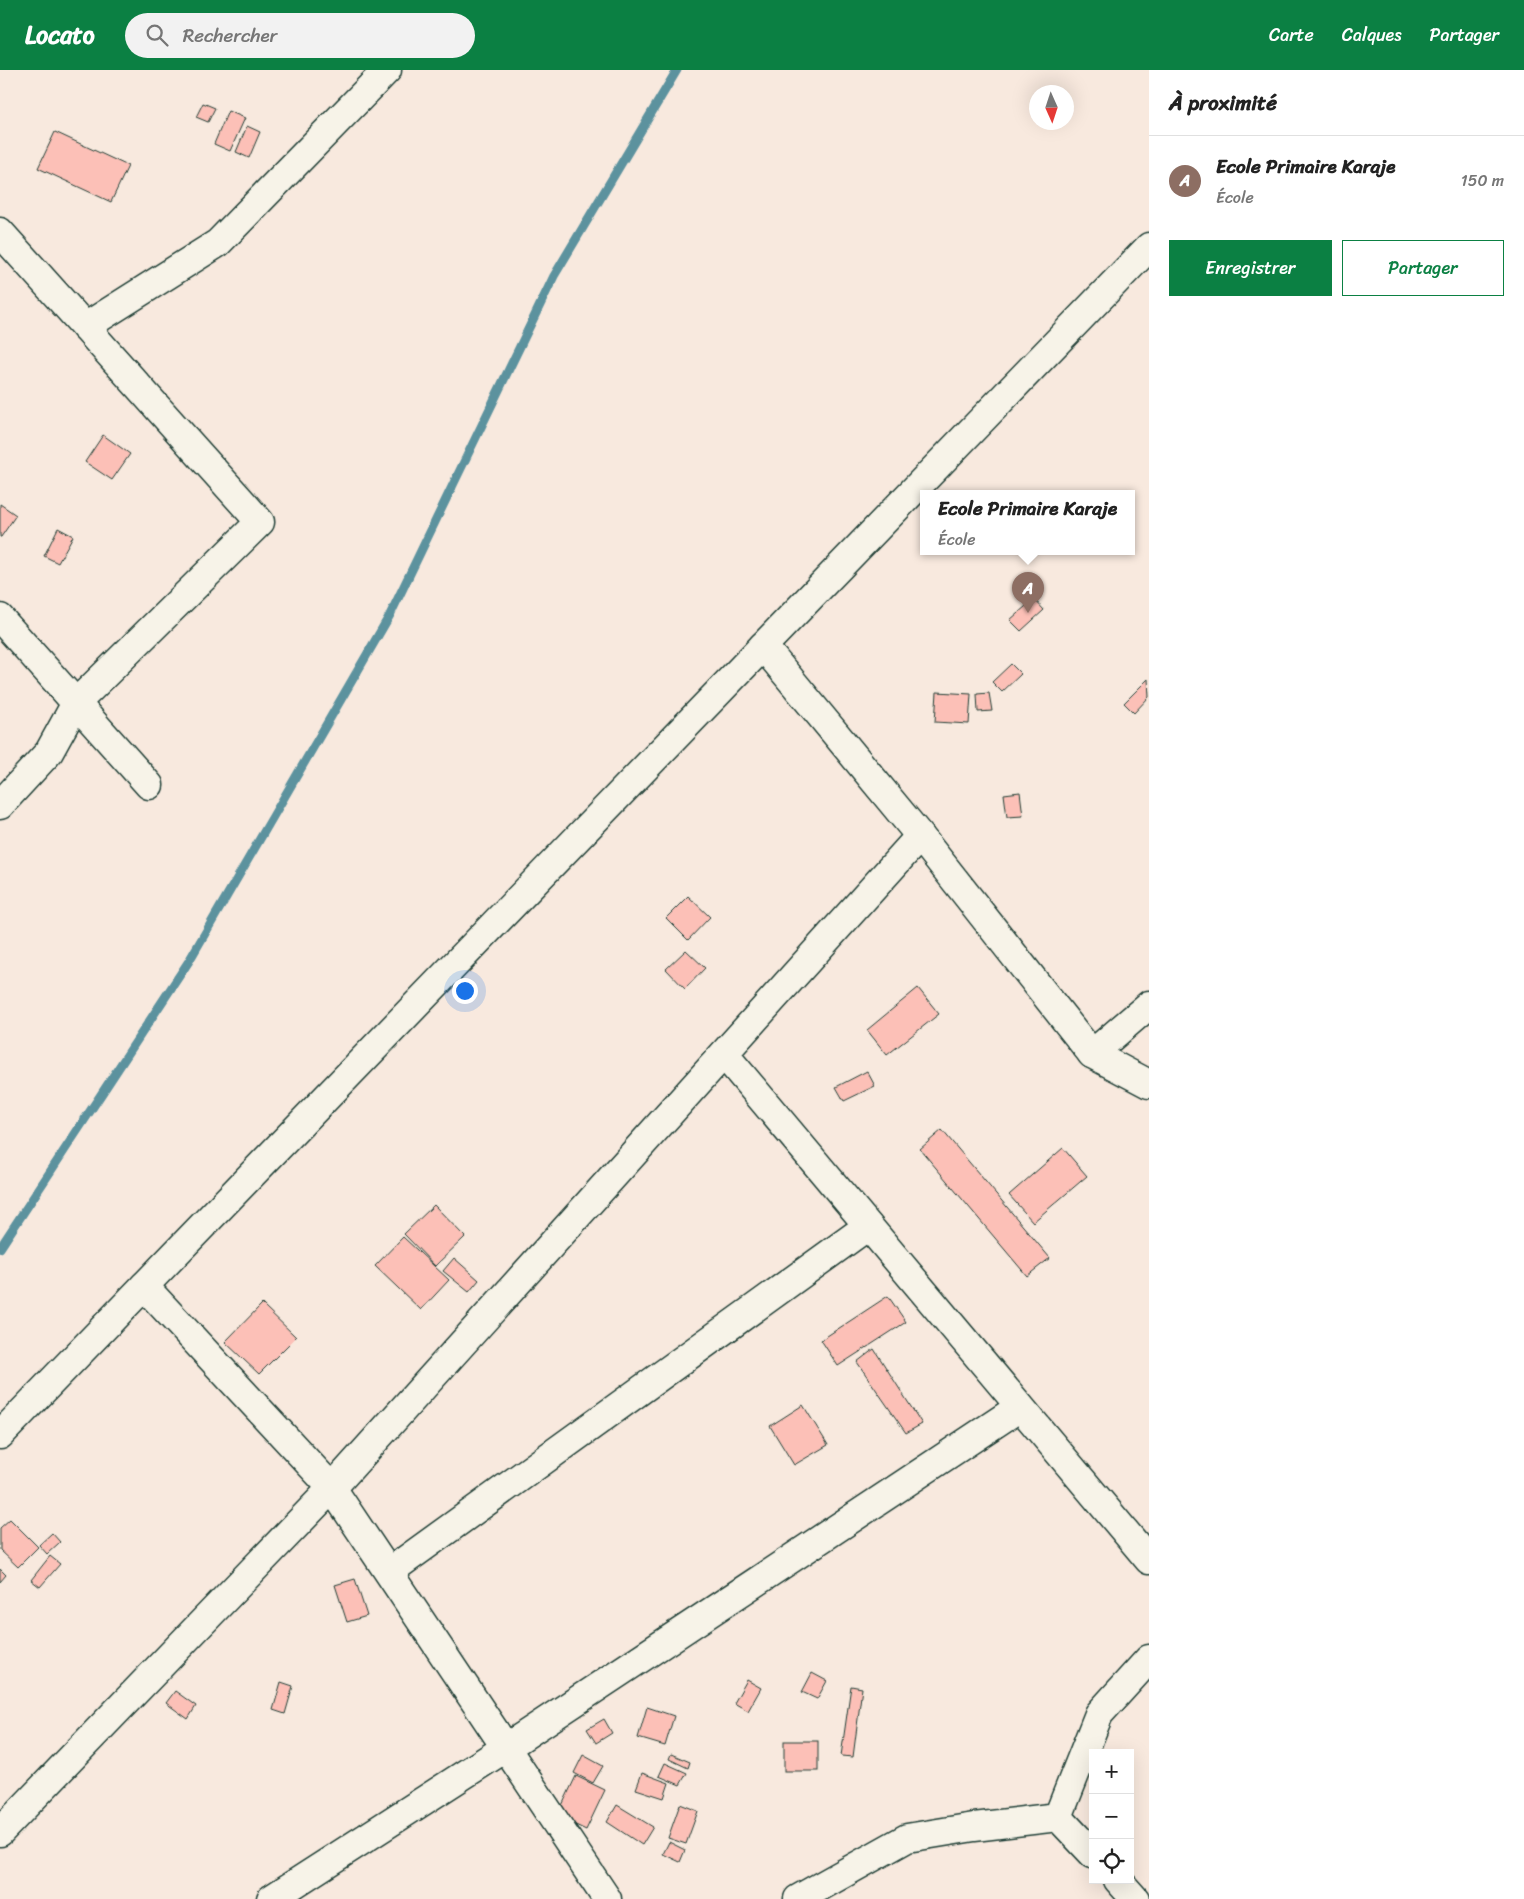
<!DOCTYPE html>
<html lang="fr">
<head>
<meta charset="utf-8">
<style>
	body { margin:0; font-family:Sriracha,sans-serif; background:#f2f2f2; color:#222 }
	.controls { position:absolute; right:15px; bottom:15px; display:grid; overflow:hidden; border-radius:0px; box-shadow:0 5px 20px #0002 }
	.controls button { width:45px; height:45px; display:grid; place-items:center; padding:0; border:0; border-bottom:1px solid #e0e0e0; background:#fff; color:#222; font:25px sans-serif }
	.compass { position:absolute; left:1029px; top:15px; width:45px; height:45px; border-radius:50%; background:#fff; box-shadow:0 5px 20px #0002; rotate:177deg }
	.you { position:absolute; left:464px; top:920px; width:18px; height:18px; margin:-12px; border:4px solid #fff; border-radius:50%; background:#1a73e8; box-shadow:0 0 0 8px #1a73e833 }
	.badge { display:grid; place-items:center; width:32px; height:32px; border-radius:50%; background:#0b8043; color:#fff; font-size:16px; font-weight:700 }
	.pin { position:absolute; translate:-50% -41px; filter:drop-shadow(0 1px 2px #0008) }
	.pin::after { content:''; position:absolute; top:26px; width:18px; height:15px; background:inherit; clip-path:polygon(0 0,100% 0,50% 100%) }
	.popup { position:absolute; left:920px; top:420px; width:215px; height:65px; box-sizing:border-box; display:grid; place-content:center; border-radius:0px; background:#fff; filter:drop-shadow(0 1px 4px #0005); font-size:16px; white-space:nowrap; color:#767676 }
	.popup b { font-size:19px; color:#222 }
	.popup::after { content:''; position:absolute; left:50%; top:100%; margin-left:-10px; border:10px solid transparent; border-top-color:#fff }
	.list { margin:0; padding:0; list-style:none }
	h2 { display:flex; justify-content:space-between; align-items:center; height:65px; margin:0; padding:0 20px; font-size:21px }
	h2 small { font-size:16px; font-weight:400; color:#767676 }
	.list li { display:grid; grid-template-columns:32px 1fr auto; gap:15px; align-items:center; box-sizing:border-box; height:90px; padding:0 20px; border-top:1px solid #e0e0e0 }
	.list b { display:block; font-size:19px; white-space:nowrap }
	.list p { margin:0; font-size:16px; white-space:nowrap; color:#767676 }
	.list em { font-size:16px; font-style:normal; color:#767676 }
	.actions { display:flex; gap:10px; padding:15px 20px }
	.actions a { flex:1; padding:11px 0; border:1px solid #0b8043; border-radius:0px; text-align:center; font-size:18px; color:#0b8043 }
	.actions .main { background:#0b8043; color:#fff }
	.icon { flex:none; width:28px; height:28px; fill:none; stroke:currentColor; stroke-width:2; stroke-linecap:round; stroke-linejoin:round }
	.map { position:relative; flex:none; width:1149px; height:1829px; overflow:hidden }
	header { display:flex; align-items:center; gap:30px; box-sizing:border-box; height:70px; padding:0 25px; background:#0b8043; color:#fff }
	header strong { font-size:24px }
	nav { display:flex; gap:28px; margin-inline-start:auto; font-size:18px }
	.search { width:350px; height:45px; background:#f2f2f2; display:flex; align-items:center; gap:12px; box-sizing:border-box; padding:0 18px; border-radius:28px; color:#767676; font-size:19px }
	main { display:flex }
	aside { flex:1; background:#fff }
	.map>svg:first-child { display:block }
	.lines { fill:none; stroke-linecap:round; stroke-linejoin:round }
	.stream { stroke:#5b929e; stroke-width:9 }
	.building { fill:#fcc0b7; stroke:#1f3d34 }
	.minor-casing { stroke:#1f3d34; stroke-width:31 }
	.minor { stroke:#f7f3e8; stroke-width:28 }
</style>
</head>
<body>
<header>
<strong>Locato</strong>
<div class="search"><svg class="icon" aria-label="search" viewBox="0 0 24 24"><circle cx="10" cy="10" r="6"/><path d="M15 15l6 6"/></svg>Rechercher</div>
<nav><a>Carte</a><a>Calques</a><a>Partager</a></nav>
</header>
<main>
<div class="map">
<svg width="1149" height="1829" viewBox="0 0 1149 1829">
	<rect width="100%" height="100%" fill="#f8e9de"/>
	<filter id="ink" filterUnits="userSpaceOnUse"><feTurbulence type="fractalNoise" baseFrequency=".02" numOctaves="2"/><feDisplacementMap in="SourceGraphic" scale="10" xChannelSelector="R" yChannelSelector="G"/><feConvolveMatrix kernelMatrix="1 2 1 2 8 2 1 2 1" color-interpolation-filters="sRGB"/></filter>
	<g filter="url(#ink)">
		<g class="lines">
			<polyline class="stream" points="0,1178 189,891 390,545 554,206 677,0"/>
		</g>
		<g class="building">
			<polygon points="203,33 215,38 208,52 196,47"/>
			<polygon points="228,41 245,48 230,81 214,74"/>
			<polygon points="247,56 260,62 249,88 236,82"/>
			<polygon points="55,62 128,96 111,132 38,98"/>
			<polygon points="103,365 130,384 112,410 85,392"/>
			<polygon points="0,434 16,445 1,467 0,467"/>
			<polygon points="58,458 73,466 58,493 44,486"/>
			<polygon points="1034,529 1044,540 1021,561 1010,550"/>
			<polygon points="1011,594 1021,604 1002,622 992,612"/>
			<polygon points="1148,609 1149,627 1134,643 1124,633"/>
			<polygon points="937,622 971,624 969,654 935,652"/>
			<polygon points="989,623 992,641 978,642 977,624"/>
			<polygon points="1020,722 1023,746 1007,747 1004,724"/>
			<polygon points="688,826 710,847 688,870 666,848"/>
			<polygon points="686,880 705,898 685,919 666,899"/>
			<polygon points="918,918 939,944 887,985 867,960"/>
			<polygon points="867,1001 875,1016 844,1031 836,1017"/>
			<polygon points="942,1060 1050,1188 1027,1206 920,1079"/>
			<polygon points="1063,1078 1087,1106 1033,1152 1009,1125"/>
			<polygon points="434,1135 465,1167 435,1196 404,1164"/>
			<polygon points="403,1167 449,1210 421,1240 375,1196"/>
			<polygon points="454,1188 479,1210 469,1222 443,1201"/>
			<polygon points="888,1226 906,1252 838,1296 821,1270"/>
			<polygon points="262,1234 296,1267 259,1304 225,1272"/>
			<polygon points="874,1279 922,1354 906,1363 857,1292"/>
			<polygon points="803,1335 828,1375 794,1395 770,1356"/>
			<polygon points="10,1449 38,1477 18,1497 0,1480 0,1458"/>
			<polygon points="52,1463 60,1472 47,1484 39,1475"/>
			<polygon points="50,1486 60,1494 40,1517 31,1510"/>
			<polygon points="0,1499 6,1505 0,1512"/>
			<polygon points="355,1509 367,1546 347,1552 335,1515"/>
			<polygon points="812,1603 827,1611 817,1629 802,1622"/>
			<polygon points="747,1610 761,1618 748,1641 734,1633"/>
			<polygon points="281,1612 293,1616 285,1644 273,1640"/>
			<polygon points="851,1616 862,1618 853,1687 841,1686"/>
			<polygon points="175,1621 196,1636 188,1649 166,1633"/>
			<polygon points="647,1637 674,1646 665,1676 638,1668"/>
			<polygon points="604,1649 612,1663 596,1673 587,1659"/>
			<rect x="784" y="1671" width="34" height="30"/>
			<polygon points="671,1684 690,1692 688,1698 669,1689"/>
			<polygon points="583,1685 603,1696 593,1713 574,1703"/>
			<polygon points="665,1693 687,1703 680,1715 659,1706"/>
			<polygon points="642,1703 669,1713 664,1728 636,1719"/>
			<polygon points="576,1706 605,1720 586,1760 557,1746"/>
			<polygon points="680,1734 698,1741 686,1774 668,1768"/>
			<polygon points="617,1735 653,1757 642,1775 607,1752"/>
			<polygon points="669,1772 685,1780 680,1792 663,1784"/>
		</g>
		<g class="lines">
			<defs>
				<g id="minor">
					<polyline points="0,162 260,452 76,633 49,682 0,735"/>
					<polyline points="85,257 218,173 387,0"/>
					<polyline points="0,548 149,715"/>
					<polyline points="763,576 920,766 1092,984 1149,1014"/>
					<polyline points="724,984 1149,1490"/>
					<polyline points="1092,984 1149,935"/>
					<polyline points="144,1216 332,1418 607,1829"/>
					<polyline points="0,1365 1149,177"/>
					<polyline points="389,1502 868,1156"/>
					<polyline points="1058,1747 1093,1784"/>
					<polyline points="0,1762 332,1418 920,766"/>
					<polyline points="1118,1810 1135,1829"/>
					<polyline points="271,1829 507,1677 1020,1337"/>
					<polyline points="798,1829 907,1768 974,1757 1058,1747 1099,1644 1149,1589"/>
				</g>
			</defs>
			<use href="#minor" class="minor-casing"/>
			<use href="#minor" class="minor"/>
		</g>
	</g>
</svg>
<div class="controls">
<button>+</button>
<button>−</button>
<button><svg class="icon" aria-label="locate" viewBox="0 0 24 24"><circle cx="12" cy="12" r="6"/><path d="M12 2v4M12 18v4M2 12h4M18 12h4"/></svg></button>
</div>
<svg class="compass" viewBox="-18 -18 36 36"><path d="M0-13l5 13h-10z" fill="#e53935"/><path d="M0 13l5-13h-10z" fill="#767676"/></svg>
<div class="you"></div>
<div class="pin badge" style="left:1028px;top:543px;background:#8d6e63">A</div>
<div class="popup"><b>Ecole Primaire Karaje</b>École</div>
</div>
<aside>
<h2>À proximité<small></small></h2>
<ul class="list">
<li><span class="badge" style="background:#8d6e63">A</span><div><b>Ecole Primaire Karaje</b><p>École</p></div><em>150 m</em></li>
</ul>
<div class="actions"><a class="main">Enregistrer</a><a>Partager</a></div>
</aside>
</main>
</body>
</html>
